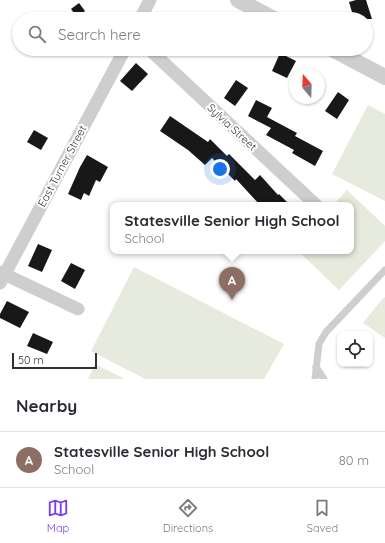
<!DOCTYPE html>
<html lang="en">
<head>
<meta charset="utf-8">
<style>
	body { margin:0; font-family:Quicksand,sans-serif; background:#f7f7f7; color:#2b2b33 }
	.controls { position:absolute; right:12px; bottom:12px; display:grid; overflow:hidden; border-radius:8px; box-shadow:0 1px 3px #0004 }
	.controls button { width:36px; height:36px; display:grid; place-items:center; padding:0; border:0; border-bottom:1px solid #e1e1e2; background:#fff; color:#2b2b33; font:20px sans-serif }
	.compass { position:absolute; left:289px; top:68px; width:36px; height:36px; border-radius:50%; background:#fff; box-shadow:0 1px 3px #0004; rotate:341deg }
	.scale { position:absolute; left:12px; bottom:10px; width:85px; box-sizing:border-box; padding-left:4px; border:2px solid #313131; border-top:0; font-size:11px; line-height:14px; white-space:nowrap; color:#313131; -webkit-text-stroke:3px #fff; paint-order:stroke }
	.you { position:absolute; left:220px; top:169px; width:14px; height:14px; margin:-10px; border:3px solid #fff; border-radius:50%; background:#1a73e8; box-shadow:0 0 0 6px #1a73e833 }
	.badge { display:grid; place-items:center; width:26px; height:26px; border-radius:50%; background:#7c3aed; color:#fff; font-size:13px; font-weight:700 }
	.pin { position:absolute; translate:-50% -33px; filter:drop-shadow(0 1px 2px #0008) }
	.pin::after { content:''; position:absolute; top:21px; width:14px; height:12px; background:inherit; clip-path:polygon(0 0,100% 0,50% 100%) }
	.popup { position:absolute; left:110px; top:202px; width:244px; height:52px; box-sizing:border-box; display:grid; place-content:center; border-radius:8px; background:#fff; filter:drop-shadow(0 1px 3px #0005); font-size:13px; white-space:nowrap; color:#7c7c81 }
	.popup b { font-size:15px; color:#2b2b33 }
	.popup::after { content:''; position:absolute; left:50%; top:100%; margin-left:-8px; border:8px solid transparent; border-top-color:#fff }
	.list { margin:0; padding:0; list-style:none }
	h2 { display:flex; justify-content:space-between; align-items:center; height:52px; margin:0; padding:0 16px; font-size:17px }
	h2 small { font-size:13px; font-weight:400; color:#7c7c81 }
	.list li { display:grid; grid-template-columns:26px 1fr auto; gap:12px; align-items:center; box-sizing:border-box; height:56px; padding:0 16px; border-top:1px solid #e1e1e2 }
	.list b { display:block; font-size:15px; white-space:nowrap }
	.list p { margin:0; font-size:13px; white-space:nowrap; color:#7c7c81 }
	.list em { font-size:13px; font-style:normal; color:#7c7c81 }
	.icon { flex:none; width:22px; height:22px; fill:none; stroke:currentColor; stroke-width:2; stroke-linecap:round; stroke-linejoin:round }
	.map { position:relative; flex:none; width:385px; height:379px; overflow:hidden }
	.search { position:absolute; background:#fff; box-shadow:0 1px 3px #0004; left:12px; right:12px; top:12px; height:44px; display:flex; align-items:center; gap:10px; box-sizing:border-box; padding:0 14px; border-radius:22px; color:#7c7c81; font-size:15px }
	.sheet { height:108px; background:#fff }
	nav { display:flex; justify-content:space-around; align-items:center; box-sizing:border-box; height:56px; border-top:1px solid #e1e1e2; background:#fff; font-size:11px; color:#7c7c81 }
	nav a { display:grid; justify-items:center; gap:2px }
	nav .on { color:#7c3aed }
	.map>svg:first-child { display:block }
	.green { fill:#e6ebdd }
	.building { fill:#181818 }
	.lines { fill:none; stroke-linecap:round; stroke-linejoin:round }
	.service { stroke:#cecece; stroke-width:7 }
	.minor { stroke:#cecece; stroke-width:13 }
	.tertiary { stroke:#cecece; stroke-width:16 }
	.labels { text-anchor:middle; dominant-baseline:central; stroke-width:4; stroke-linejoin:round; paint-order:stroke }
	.street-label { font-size:11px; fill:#313131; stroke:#fff }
</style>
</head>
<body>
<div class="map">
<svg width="385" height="379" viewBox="0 0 385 379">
	<rect width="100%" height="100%" fill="#fff"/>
	<g class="green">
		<polygon points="368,105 385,114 385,201 332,174"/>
		<polygon points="347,190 385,226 385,241 339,290 298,251 351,251 351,205 333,205"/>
		<polygon points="134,267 284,344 264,379 145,379 91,351"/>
		<polygon points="385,297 385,338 363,323 380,302"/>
		<polygon points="95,364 125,379 88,379"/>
	</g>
	<g class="building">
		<polygon points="356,0 366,0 372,19 354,19 349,2"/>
		<polygon points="79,3 85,11 77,17 71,9"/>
		<polygon points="280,53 296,61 287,78 272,71"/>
		<polygon points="136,63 148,74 132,91 120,81"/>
		<polygon points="236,80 248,88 235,106 224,98"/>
		<polygon points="338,92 349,100 337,119 325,111"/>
		<polygon points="256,100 272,108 267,117 297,133 295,136 323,151 315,166 292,153 294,150 266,135 271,128 248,116"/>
		<polygon points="170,116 208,142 210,139 227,156 229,154 255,180 260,175 278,195 279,194 290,205 260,205 236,179 235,181 212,158 205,165 188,150 160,131"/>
		<polygon points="34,130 48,138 41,150 27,142"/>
		<polygon points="87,155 108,167 100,182 96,180 89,196 84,193 81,200 68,194 80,167"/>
		<polygon points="38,244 52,250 42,272 28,266"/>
		<polygon points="71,263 85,270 75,289 61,281"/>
		<polygon points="7,301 29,312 20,328 0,318 0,314"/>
		<polygon points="33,333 53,342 47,354 27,346"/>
	</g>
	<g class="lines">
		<g class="service">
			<polyline points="316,367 324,379"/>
			<polyline points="315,379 319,344 326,332 385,270"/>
		</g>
		<g class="minor">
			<polyline points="140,19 150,0"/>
			<polyline points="149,49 316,205"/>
			<polyline points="0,272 78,309"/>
			<polyline points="0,283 125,49"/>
		</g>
		<g class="tertiary">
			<polyline points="238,0 274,19"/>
			<polyline points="332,49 385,77"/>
		</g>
	</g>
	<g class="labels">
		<g class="street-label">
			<text transform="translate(232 127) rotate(43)">Sylvia Street</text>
			<text transform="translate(62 166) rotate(-62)">East Turner Street</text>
		</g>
	</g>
</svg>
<div class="controls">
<button><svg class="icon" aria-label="locate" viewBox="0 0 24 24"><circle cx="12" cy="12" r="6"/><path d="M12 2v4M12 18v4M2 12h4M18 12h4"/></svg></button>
</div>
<svg class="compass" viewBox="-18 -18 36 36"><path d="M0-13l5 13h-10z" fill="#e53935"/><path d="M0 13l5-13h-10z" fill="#7c7c81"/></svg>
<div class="scale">50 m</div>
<div class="you"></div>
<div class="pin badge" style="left:232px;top:300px;background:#8d6e63">A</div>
<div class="popup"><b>Statesville Senior High School</b>School</div>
<div class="search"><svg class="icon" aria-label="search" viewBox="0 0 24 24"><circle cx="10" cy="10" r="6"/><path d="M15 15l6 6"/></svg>Search here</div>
</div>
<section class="sheet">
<h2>Nearby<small></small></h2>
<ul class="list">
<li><span class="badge" style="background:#8d6e63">A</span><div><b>Statesville Senior High School</b><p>School</p></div><em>80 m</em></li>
</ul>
</section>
<nav>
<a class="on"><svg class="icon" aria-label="map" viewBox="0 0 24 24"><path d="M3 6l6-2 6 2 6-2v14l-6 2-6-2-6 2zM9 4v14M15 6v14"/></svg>Map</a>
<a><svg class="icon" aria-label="directions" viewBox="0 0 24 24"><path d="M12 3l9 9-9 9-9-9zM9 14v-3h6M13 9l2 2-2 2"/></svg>Directions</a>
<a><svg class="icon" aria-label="saved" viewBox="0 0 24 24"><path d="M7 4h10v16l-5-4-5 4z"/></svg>Saved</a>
</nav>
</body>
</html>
